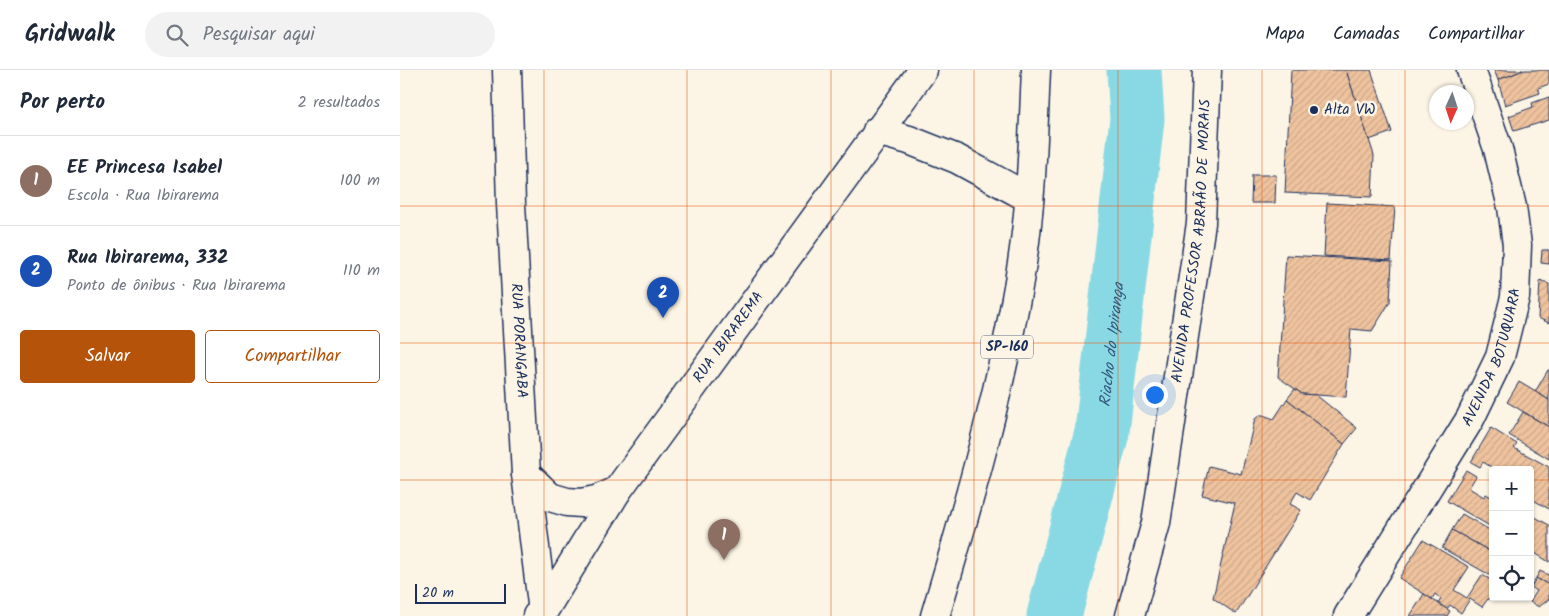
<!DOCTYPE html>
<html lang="pt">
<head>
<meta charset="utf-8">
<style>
	body { margin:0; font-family:Kalam,sans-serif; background:#f2f2f3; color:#1f2937 }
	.controls { position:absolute; right:15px; bottom:15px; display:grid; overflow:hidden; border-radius:5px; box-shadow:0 1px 4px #0004 }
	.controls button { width:45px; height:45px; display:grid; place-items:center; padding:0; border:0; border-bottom:1px solid #e0e1e3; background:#fff; color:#1f2937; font:25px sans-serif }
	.compass { position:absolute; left:1029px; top:15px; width:45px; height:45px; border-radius:50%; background:#fff; box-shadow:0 1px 4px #0004; rotate:183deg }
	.scale { position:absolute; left:15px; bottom:12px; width:91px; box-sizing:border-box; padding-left:5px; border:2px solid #1b2f5e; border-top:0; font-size:14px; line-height:18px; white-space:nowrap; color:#1b2f5e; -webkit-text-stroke:4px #fcf5e5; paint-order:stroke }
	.you { position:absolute; left:754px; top:324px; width:18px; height:18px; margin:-12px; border:4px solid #fff; border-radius:50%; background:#1a73e8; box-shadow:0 0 0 8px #1a73e833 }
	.badge { display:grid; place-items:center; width:32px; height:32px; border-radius:50%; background:#b45309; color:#fff; font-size:16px; font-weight:700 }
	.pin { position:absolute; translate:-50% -41px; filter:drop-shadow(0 1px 2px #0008) }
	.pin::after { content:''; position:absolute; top:26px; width:18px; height:15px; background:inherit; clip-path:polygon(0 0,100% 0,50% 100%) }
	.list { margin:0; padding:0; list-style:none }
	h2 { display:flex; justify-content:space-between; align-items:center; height:65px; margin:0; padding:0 20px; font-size:21px }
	h2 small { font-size:16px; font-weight:400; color:#747a83 }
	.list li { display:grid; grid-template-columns:32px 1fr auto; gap:15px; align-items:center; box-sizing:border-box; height:90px; padding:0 20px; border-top:1px solid #e0e1e3 }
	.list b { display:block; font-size:19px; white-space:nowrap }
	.list p { margin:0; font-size:16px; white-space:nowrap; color:#747a83 }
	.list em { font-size:16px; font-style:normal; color:#747a83 }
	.actions { display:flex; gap:10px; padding:15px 20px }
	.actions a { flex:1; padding:11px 0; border:1px solid #b45309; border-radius:5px; text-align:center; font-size:18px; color:#b45309 }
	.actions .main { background:#b45309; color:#fff }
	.icon { flex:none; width:28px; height:28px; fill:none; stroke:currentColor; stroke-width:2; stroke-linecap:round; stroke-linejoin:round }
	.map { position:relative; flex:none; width:1149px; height:546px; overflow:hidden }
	header { display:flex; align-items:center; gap:30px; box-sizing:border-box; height:70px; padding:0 25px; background:#fff; border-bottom:1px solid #e0e1e3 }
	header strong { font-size:24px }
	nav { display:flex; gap:28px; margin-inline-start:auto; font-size:18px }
	.search { width:350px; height:45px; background:#f2f2f3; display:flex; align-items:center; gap:12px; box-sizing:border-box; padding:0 18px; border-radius:28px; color:#747a83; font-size:19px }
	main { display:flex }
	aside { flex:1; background:#fff }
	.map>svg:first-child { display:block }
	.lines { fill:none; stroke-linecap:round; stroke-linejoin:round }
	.river { stroke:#89d9e4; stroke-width:55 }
	.building { fill:url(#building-hatch); stroke:#1b2f5e }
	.minor-casing { stroke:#1b2f5e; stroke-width:31 }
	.major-casing { stroke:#1b2f5e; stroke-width:31 }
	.minor { stroke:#fcf5e5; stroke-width:28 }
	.major { stroke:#fcf5e5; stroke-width:28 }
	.grid { fill:none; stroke:#e8590c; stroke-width:1; stroke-opacity:0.55 }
	.poi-dot { fill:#1b2f5e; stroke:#fcf5e5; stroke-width:2 }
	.labels { text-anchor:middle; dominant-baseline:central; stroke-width:5; stroke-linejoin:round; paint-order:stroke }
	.shield { fill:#fcf5e5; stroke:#5e6a86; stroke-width:1 }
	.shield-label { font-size:14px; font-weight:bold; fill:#1b2f5e }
	.poi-label { font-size:15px; fill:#1b2f5e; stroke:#fcf5e5; text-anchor:start }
	.street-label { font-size:15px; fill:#1b2f5e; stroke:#fcf5e5 }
	.water-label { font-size:16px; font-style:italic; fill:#365a80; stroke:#fcf5e5 }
</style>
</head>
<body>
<header>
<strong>Gridwalk</strong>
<div class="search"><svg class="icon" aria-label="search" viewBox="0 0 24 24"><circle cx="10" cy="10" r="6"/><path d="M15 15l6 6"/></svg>Pesquisar aqui</div>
<nav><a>Mapa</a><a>Camadas</a><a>Compartilhar</a></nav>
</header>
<main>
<aside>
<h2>Por perto<small>2 resultados</small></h2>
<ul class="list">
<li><span class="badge" style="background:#8d6e63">1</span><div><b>EE Princesa Isabel</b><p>Escola · Rua Ibirarema</p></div><em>100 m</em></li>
<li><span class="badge" style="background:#1a4fb4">2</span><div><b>Rua Ibirarema, 332</b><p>Ponto de ônibus · Rua Ibirarema</p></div><em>110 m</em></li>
</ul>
<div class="actions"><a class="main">Salvar</a><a>Compartilhar</a></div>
</aside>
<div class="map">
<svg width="1149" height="546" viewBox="0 0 1149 546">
	<defs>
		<pattern id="building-hatch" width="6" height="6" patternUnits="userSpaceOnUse" patternTransform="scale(1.25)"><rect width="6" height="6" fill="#efc39e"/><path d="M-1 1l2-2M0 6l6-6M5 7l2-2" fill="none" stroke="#cca88a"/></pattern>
	</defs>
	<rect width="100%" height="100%" fill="#fcf5e5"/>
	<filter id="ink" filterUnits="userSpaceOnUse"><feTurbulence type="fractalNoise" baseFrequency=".02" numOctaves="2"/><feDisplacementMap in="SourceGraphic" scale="10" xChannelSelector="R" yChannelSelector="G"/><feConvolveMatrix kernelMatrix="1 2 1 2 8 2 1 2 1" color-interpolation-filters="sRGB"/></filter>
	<g filter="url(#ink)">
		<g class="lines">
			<path class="river" id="s1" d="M 654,546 L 702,362 L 737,49 L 734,0"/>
		</g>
		<g class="building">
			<polygon points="891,0 946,0 974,85 972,127 885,123"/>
			<polygon points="946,0 971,0 992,62 969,70"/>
			<polygon points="1094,0 1124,0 1098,10"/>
			<polygon points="1124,0 1149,0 1149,14 1138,18 1140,23 1105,35 1098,10"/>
			<polygon points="1149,27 1149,50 1114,61 1109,46 1133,37 1132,33"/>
			<polygon points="852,105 876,105 875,133 851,133"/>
			<polygon points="927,133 995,137 991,190 924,186"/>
			<polygon points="1142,180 1149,180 1149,194 1141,193"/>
			<polygon points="886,185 992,191 990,232 972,261 951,259 946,327 902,324 878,307"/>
			<polygon points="1140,211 1149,214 1149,253 1138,248"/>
			<polygon points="1148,300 1149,300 1149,330 1135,322"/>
			<polygon points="1119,312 1149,330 1149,357 1107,332"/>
			<polygon points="895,319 902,324 916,325 957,358 944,374 887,329"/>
			<polygon points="887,329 944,374 910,430 897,422 890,434 901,440 836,544 813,528 835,433 802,425 809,396 841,404 855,349 860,345 863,345 874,349"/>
			<polygon points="1123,342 1149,357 1149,389 1109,365"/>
			<polygon points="1091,358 1117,374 1114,378 1149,397 1149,439 1130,428 1130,400 1096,400 1083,392 1080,397 1071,392"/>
			<polygon points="1066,400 1076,406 1069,418 1084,427 1086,424 1093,428 1093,458 1047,431"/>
			<polygon points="1062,444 1093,462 1093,483 1052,460"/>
			<polygon points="1130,444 1149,455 1149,492 1130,480"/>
			<polygon points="1052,460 1093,483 1093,507 1042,478"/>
			<polygon points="1023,470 1069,497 1054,520 1067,528 1082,505 1093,511 1093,522 1082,537 1070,529 1061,543 1050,535 1047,539 1038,534 1041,529 1035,524 1032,529 999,508"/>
			<polygon points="1140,501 1148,505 1149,503 1149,515 1136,508"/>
			<polygon points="1136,508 1149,515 1149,529 1139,537 1130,532 1137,521 1131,517"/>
			<polygon points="1024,524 1050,541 1047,546 1010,546"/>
		</g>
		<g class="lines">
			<defs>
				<g id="minor">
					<path id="s2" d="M 107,0 L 111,134 L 126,404 L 143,542"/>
					<polyline points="126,404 150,427 167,432 181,433 196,430 217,421"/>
					<path id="s3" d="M 137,546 L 143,542 L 217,421 L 523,0"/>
					<path id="s4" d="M 948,546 L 1070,349 L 1100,287 L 1115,227 L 1117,175 L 1112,137 L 1098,79 L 1071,0"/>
				</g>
				<g id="major">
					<polyline points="477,61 509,70 557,89 629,128"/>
					<path d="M 535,546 C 570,429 603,314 622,193 C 632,129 633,64 636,0"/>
					<path id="s5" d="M 730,546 L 756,453 L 801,153 L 807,0"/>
				</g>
			</defs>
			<use href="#minor" class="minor-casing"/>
			<use href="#major" class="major-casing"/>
			<use href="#minor" class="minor"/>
			<use href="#major" class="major"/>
		</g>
	</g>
	<path class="grid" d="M 144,0 L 144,546M 287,0 L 287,546M 431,0 L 431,546M 574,0 L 574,546M 718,0 L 718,546M 862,0 L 862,546M 1005,0 L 1005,546M 0,136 L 1149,136M 0,273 L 1149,273M 0,410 L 1093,410M 1130,410 L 1149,410"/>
	<circle class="poi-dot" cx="914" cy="40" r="5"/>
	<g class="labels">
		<rect class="shield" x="581" y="265.5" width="52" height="23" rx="4"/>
		<g class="shield-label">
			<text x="607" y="277">SP-160</text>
		</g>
		<g class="poi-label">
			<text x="924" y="40">Alta VW</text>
		</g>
		<g class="street-label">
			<text stroke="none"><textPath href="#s5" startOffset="381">AVENIDA PROFESSOR ABRAÃO DE MORAIS</textPath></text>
			<text stroke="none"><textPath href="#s3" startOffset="339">RUA IBIRAREMA</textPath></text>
			<text stroke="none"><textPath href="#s2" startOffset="271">RUA PORANGABA</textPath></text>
			<text stroke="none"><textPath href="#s4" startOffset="298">AVENIDA BOTUQUARA</textPath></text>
		</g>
		<g class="water-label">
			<text stroke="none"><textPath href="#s1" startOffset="278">Riacho do Ipiranga</textPath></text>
		</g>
	</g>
</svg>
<div class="controls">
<button>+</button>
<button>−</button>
<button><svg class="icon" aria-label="locate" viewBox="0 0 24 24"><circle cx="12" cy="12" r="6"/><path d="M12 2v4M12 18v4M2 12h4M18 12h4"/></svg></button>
</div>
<svg class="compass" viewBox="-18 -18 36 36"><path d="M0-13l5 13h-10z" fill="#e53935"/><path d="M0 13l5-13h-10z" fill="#747a83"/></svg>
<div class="scale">20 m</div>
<div class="you"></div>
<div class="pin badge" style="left:324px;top:490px;background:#8d6e63">1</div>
<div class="pin badge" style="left:263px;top:248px;background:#1a4fb4">2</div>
</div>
</main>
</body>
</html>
